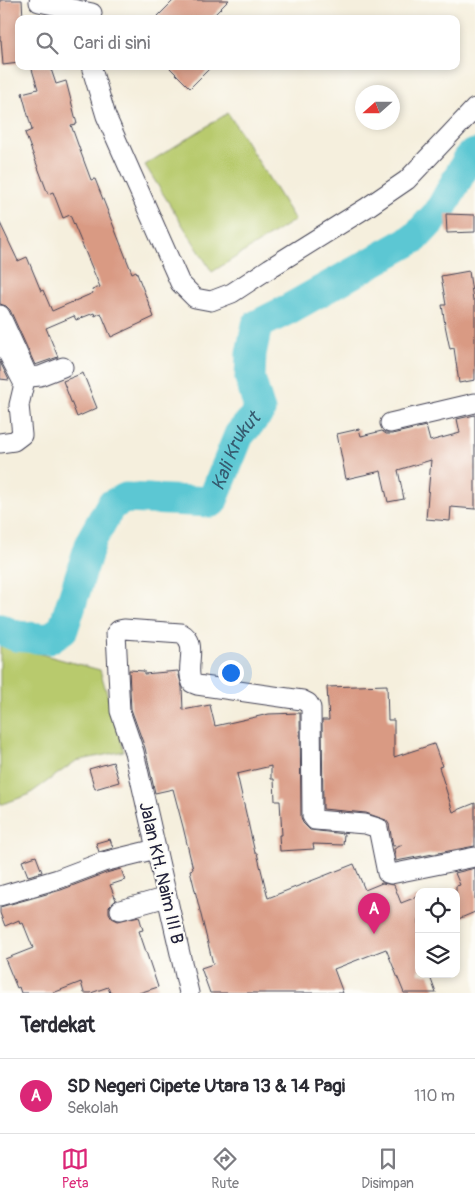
<!DOCTYPE html>
<html lang="id">
<head>
<meta charset="utf-8">
<style>
	body { margin:0; font-family:Pangolin,sans-serif; background:#f7f7f7; color:#2b2b33 }
	.controls { position:absolute; right:15px; bottom:15px; display:grid; overflow:hidden; border-radius:10px; box-shadow:0 2px 8px #0003 }
	.controls button { width:45px; height:45px; display:grid; place-items:center; padding:0; border:0; border-bottom:1px solid #e1e1e2; background:#fff; color:#2b2b33; font:25px sans-serif }
	.compass { position:absolute; left:355px; top:85px; width:45px; height:45px; border-radius:50%; background:#fff; box-shadow:0 2px 8px #0003; rotate:249deg }
	.you { position:absolute; left:230px; top:672px; width:18px; height:18px; margin:-12px; border:4px solid #fff; border-radius:50%; background:#1a73e8; box-shadow:0 0 0 8px #1a73e833 }
	.badge { display:grid; place-items:center; width:32px; height:32px; border-radius:50%; background:#db2777; color:#fff; font-size:16px; font-weight:700 }
	.pin { position:absolute; translate:-50% -41px; filter:drop-shadow(0 1px 2px #0008) }
	.pin::after { content:''; position:absolute; top:26px; width:18px; height:15px; background:inherit; clip-path:polygon(0 0,100% 0,50% 100%) }
	.list { margin:0; padding:0; list-style:none }
	h2 { display:flex; justify-content:space-between; align-items:center; height:65px; margin:0; padding:0 20px; font-size:21px }
	h2 small { font-size:16px; font-weight:400; color:#7c7c81 }
	.list li { display:grid; grid-template-columns:32px 1fr auto; gap:15px; align-items:center; box-sizing:border-box; height:75px; padding:0 20px; border-top:1px solid #e1e1e2 }
	.list b { display:block; font-size:19px; white-space:nowrap }
	.list p { margin:0; font-size:16px; white-space:nowrap; color:#7c7c81 }
	.list em { font-size:16px; font-style:normal; color:#7c7c81 }
	.icon { flex:none; width:28px; height:28px; fill:none; stroke:currentColor; stroke-width:2; stroke-linecap:round; stroke-linejoin:round }
	.map { position:relative; flex:none; width:475px; height:993px; overflow:hidden }
	.search { position:absolute; background:#fff; box-shadow:0 2px 8px #0003; left:15px; right:15px; top:15px; height:55px; display:flex; align-items:center; gap:12px; box-sizing:border-box; padding:0 18px; border-radius:10px; color:#7c7c81; font-size:19px }
	.sheet { height:140px; background:#fff }
	nav { display:flex; justify-content:space-around; align-items:center; box-sizing:border-box; height:70px; border-top:1px solid #e1e1e2; background:#fff; font-size:14px; color:#7c7c81 }
	nav a { display:grid; justify-items:center; gap:2px }
	nav .on { color:#db2777 }
	.map>svg:first-child { display:block }
	.green { fill:#b8ca6d; stroke:#6d7654 }
	.lines { fill:none; stroke-linecap:round; stroke-linejoin:round }
	.river { stroke:#5bc7d3; stroke-width:31 }
	.building { fill:#d99a83 }
	.minor-casing { stroke:#424153; stroke-width:21 }
	.minor { stroke:#fff; stroke-width:19 }
	.labels { text-anchor:middle; dominant-baseline:central; stroke-width:4.5; stroke-linejoin:round; paint-order:stroke }
	.street-label { font-size:18px; fill:#22223b; stroke:#fdfcf7 }
	.water-label { font-size:19px; font-style:italic; fill:#365c70; stroke:#fdfcf7 }
</style>
</head>
<body>
<div class="map">
<svg width="475" height="993" viewBox="0 0 475 993">
	<rect width="100%" height="100%" fill="#fdfcf7"/>
	<filter id="ink" filterUnits="userSpaceOnUse"><feTurbulence type="fractalNoise" baseFrequency=".02" numOctaves="2"/><feDisplacementMap in="SourceGraphic" scale="10" xChannelSelector="R" yChannelSelector="G"/><feConvolveMatrix kernelMatrix="1 2 1 2 8 2 1 2 1" color-interpolation-filters="sRGB"/></filter>
	<filter id="wash" filterUnits="userSpaceOnUse"><feTurbulence type="fractalNoise" baseFrequency=".0096" numOctaves="4" result="noise"/><feDisplacementMap in="SourceGraphic" scale="20" xChannelSelector="R" yChannelSelector="G"/><feGaussianBlur stdDeviation="1.12" result="paint"/><feColorMatrix in="noise" values="0 0 0 0 0 0 0 0 0 0 0 0 0 0 0 0 0 1.4 0 .05"/><feComposite in="paint" operator="in"/></filter>
	<g filter="url(#wash)">
		<rect width="100%" height="100%" fill="#f5efdd"/>
		<g class="green">
			<polygon points="228,113 295,220 212,272 145,165"/>
			<polygon points="0,643 100,670 124,751 76,761 28,795 0,805"/>
		</g>
		<g class="lines">
			<path class="river" id="s1" d="M 0,629 L 16,636 L 48,639 L 63,629 L 92,539 L 111,505 L 126,498 L 212,502 L 239,435 L 260,411 L 250,378 L 251,354 L 257,325 L 287,310 L 415,238 L 439,212 L 470,156 L 475,154"/>
		</g>
		<g id="blocks">
			<g class="building">
				<polygon points="0,0 22,0 23,19 19,19 19,63 3,65 1,40 0,40"/>
				<polygon points="174,0 229,0 210,19 155,19"/>
				<polygon points="31,66 50,66 56,84 66,81 77,124 71,125 81,153 91,180 95,179 132,273 136,271 154,317 111,337 101,313 95,316 94,313 76,320 74,316 46,328 58,357 35,365 10,310 6,306 0,304 0,223 18,261 27,257 41,291 43,290 52,311 93,293 92,290 100,287 70,215 63,218 53,192 48,194 25,133 32,130 22,93 38,89"/>
				<polygon points="168,66 212,66 190,88"/>
				<polygon points="446,214 475,215 475,232 447,233"/>
				<polygon points="469,271 473,300 475,300 475,380 459,383 454,348 450,349 445,325 442,305 446,305 441,276"/>
				<polygon points="0,362 9,380 0,379"/>
				<polygon points="83,373 97,408 77,417 63,381"/>
				<polygon points="475,415 475,509 451,507 450,521 426,519 431,460 398,470 404,499 388,502 381,471 346,479 337,434 359,429 361,436 382,431 386,434 392,434 426,426 430,441 460,433 457,419"/>
				<polygon points="129,670 144,671 144,674 178,671 182,687 183,710 210,705 215,726 269,714 300,713 301,817 303,823 310,830 344,834 343,845 313,844 314,849 280,851 279,835 282,835 280,801 275,801 274,779 271,779 271,766 237,774 255,853 257,853 268,898 354,864 365,890 382,883 394,885 401,903 419,896 419,974 429,974 436,993 404,993 386,949 334,969 343,993 210,993 201,968 213,964 190,870 193,869 183,827 173,789 155,793 145,748 131,709"/>
				<polygon points="387,685 388,720 394,720 394,757 434,744 442,766 439,767 453,812 475,803 475,846 396,861 394,849 402,845 393,846 389,824 386,820 366,813 323,809 322,720 329,720 327,687"/>
				<polygon points="113,762 119,782 95,789 89,769"/>
				<polygon points="110,839 113,848 99,852 96,843"/>
				<polygon points="36,856 42,872 28,876 22,861"/>
				<polygon points="475,868 475,912 456,920 456,886 460,885 455,873"/>
				<polygon points="121,869 125,880 110,885 116,900 109,907 109,913 112,918 118,921 139,916 143,930 139,931 158,987 139,993 110,993 108,987 91,993 84,993 81,982 53,993 21,993 19,987 17,988 5,959 33,948 23,923 20,924 19,920 5,926 0,913 0,907 61,890 106,873"/>
			</g>
		</g>
	</g>
	<g filter="url(#ink)">
		<use href="#blocks" fill-opacity="0" stroke="#424153" stroke-width="1"/>
		<g class="lines">
			<defs>
				<g id="minor">
					<polyline points="39,2 92,13"/>
					<polyline points="91,66 106,116 180,283 195,298 211,301 232,293 270,268 366,208 407,180 475,108"/>
					<polyline points="0,315 27,374 30,377 40,376 63,367"/>
					<polyline points="0,338 24,384 19,405 22,435 14,441 0,443"/>
					<polyline points="390,423 475,403"/>
					<polyline points="0,896 58,879 103,862 156,849"/>
					<polyline points="120,910 167,897"/>
					<path d="M 189,993 L 134,752 L 120,711 L 116,633 L 119,630 L 124,629 L 181,633 C 200,643 184,666 192,683 L 197,685 L 302,700 L 308,703 L 311,708 L 312,816 L 315,820 L 365,824 L 378,828 L 387,873 L 391,874 L 475,857"/>
				</g>
			</defs>
			<use href="#minor" class="minor-casing"/>
			<use href="#minor" class="minor"/>
		</g>
	</g>
	<g class="labels">
		<g class="street-label">
			<text transform="translate(161 873) rotate(77)">Jalan KH. Naim III B</text>
		</g>
		<g class="water-label">
			<text stroke="none"><textPath href="#s1" startOffset="360">Kali Krukut</textPath></text>
		</g>
	</g>
</svg>
<div class="controls">
<button><svg class="icon" aria-label="locate" viewBox="0 0 24 24"><circle cx="12" cy="12" r="6"/><path d="M12 2v4M12 18v4M2 12h4M18 12h4"/></svg></button>
<button><svg class="icon" aria-label="layers" viewBox="0 0 24 24"><path d="M12 4l9 5-9 5-9-5zM3 14l9 5 9-5"/></svg></button>
</div>
<svg class="compass" viewBox="-18 -18 36 36"><path d="M0-13l5 13h-10z" fill="#e53935"/><path d="M0 13l5-13h-10z" fill="#7c7c81"/></svg>
<div class="you"></div>
<div class="pin badge" style="left:374px;top:934px">A</div>
<div class="search"><svg class="icon" aria-label="search" viewBox="0 0 24 24"><circle cx="10" cy="10" r="6"/><path d="M15 15l6 6"/></svg>Cari di sini</div>
</div>
<section class="sheet">
<h2>Terdekat<small></small></h2>
<ul class="list">
<li><span class="badge">A</span><div><b>SD Negeri Cipete Utara 13 &amp; 14 Pagi</b><p>Sekolah</p></div><em>110 m</em></li>
</ul>
</section>
<nav>
<a class="on"><svg class="icon" aria-label="map" viewBox="0 0 24 24"><path d="M3 6l6-2 6 2 6-2v14l-6 2-6-2-6 2zM9 4v14M15 6v14"/></svg>Peta</a>
<a><svg class="icon" aria-label="directions" viewBox="0 0 24 24"><path d="M12 3l9 9-9 9-9-9zM9 14v-3h6M13 9l2 2-2 2"/></svg>Rute</a>
<a><svg class="icon" aria-label="saved" viewBox="0 0 24 24"><path d="M7 4h10v16l-5-4-5 4z"/></svg>Disimpan</a>
</nav>
</body>
</html>
